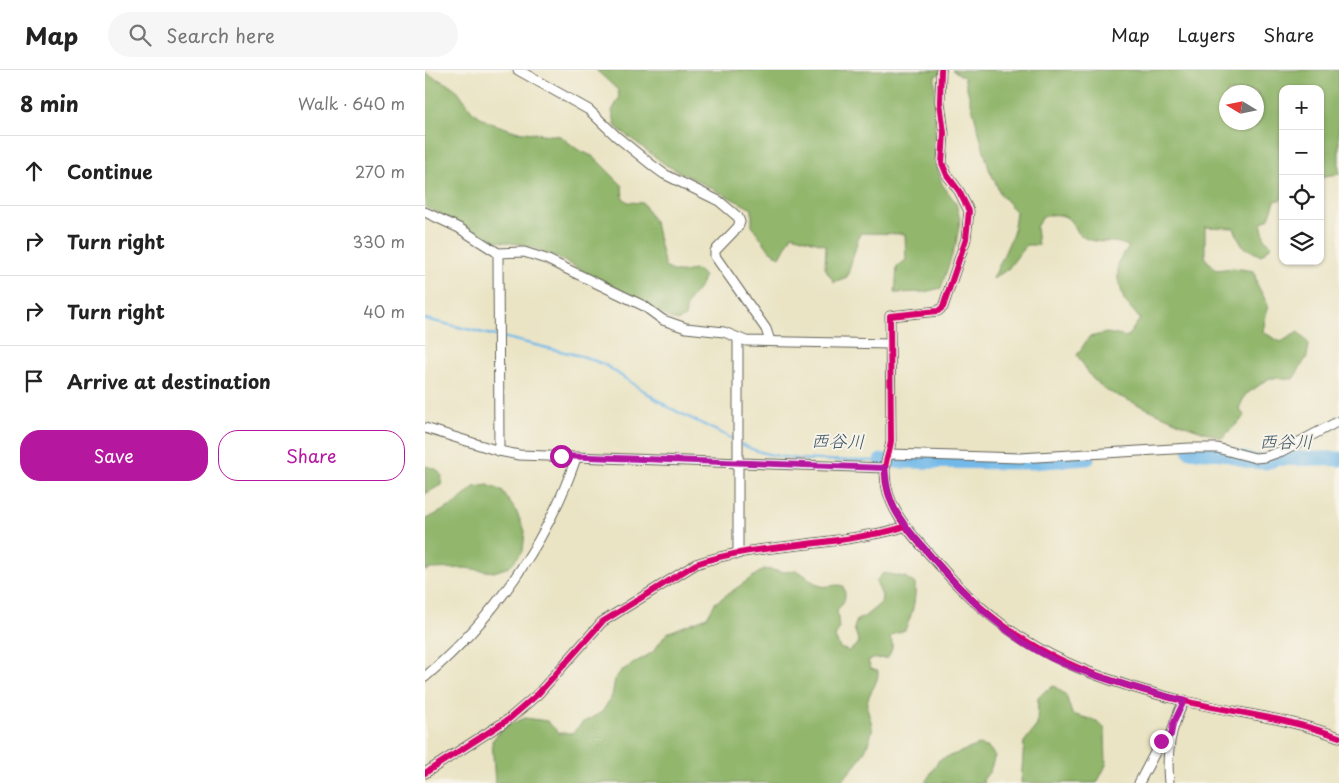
<!DOCTYPE html>
<html lang="en">
<head>
<meta charset="utf-8">
<style>
	body { margin:0; font-family:"Playpen Sans","Klee One",sans-serif; background:#f6f6f6; color:#222 }
	.controls { position:absolute; right:15px; top:15px; display:grid; overflow:hidden; border-radius:10px; box-shadow:0 1px 4px #0004 }
	.controls button { width:45px; height:45px; display:grid; place-items:center; padding:0; border:0; border-bottom:1px solid #e0e0e0; background:#fff; color:#222; font:25px sans-serif }
	.compass { position:absolute; left:794px; top:15px; width:45px; height:45px; border-radius:50%; background:#fff; box-shadow:0 1px 4px #0004; rotate:280deg }
	.stop { position:absolute; width:15px; height:15px; margin:-11px; border:4px solid #b5179e; border-radius:50%; background:#fff }
	.stop.end { background:#b5179e; border-color:#fff; box-shadow:0 1px 5px #0008 }
	.list { margin:0; padding:0; list-style:none }
	h2 { display:flex; justify-content:space-between; align-items:center; height:65px; margin:0; padding:0 20px; font-size:21px }
	h2 small { font-size:16px; font-weight:400; color:#767676 }
	.list li { display:grid; grid-template-columns:32px 1fr auto; gap:15px; align-items:center; box-sizing:border-box; height:70px; padding:0 20px; border-top:1px solid #e0e0e0 }
	.list b { display:block; font-size:19px; white-space:nowrap }
	.list em { font-size:16px; font-style:normal; color:#767676 }
	.actions { display:flex; gap:10px; padding:15px 20px }
	.actions a { flex:1; padding:11px 0; border:1px solid #b5179e; border-radius:20px; text-align:center; font-size:18px; color:#b5179e }
	.actions .main { background:#b5179e; color:#fff }
	.icon { flex:none; width:28px; height:28px; fill:none; stroke:currentColor; stroke-width:2; stroke-linecap:round; stroke-linejoin:round }
	.map { position:relative; flex:none; width:914px; height:713px; overflow:hidden }
	header { display:flex; align-items:center; gap:30px; box-sizing:border-box; height:70px; padding:0 25px; background:#fff; border-bottom:1px solid #e0e0e0 }
	header strong { font-size:24px }
	nav { display:flex; gap:28px; margin-inline-start:auto; font-size:18px }
	.search { width:350px; height:45px; background:#f6f6f6; display:flex; align-items:center; gap:12px; box-sizing:border-box; padding:0 18px; border-radius:28px; color:#767676; font-size:19px }
	main { display:flex }
	aside { flex:1; background:#fff }
	.map>svg:first-child { display:block }
	.forest { fill:#91b66c; stroke:#566944; fill-rule:evenodd }
	.lines { fill:none; stroke-linecap:round; stroke-linejoin:round }
	.stream { stroke:#72b9e9; stroke-width:2.5 }
	.river { stroke:#72b9e9; stroke-width:15 }
	.minor-casing { stroke:#646257; stroke-width:11 }
	.minor { stroke:#fff; stroke-width:9 }
	.cycleway-casing { stroke:#f7f3e8; stroke-width:9 }
	.cycleway { stroke:#d6006c; stroke-width:6 }
	.route { stroke:#b5179e; stroke-width:6 }
	.labels { text-anchor:middle; dominant-baseline:central; stroke-width:4; stroke-linejoin:round; paint-order:stroke }
	.water-label { font-size:18px; font-style:italic; fill:#3a5364; stroke:#f7f3e8 }
</style>
</head>
<body>
<header>
<strong>Map</strong>
<div class="search"><svg class="icon" aria-label="search" viewBox="0 0 24 24"><circle cx="10" cy="10" r="6"/><path d="M15 15l6 6"/></svg>Search here</div>
<nav><a>Map</a><a>Layers</a><a>Share</a></nav>
</header>
<main>
<aside>
<h2>8 min<small>Walk · 640 m</small></h2>
<ul class="list">
<li><svg class="icon" aria-label="ahead" viewBox="0 0 24 24"><path d="M12 20V5M6 11l6-6 6 6"/></svg><div><b>Continue</b></div><em>270 m</em></li>
<li><svg class="icon" aria-label="right" viewBox="0 0 24 24"><path d="M7 20v-9h11M14 6l5 5-5 5"/></svg><div><b>Turn right</b></div><em>330 m</em></li>
<li><svg class="icon" aria-label="right" viewBox="0 0 24 24"><path d="M7 20v-9h11M14 6l5 5-5 5"/></svg><div><b>Turn right</b></div><em>40 m</em></li>
<li><svg class="icon" aria-label="arrive" viewBox="0 0 24 24"><path d="M6 21V4h12l-3 4 3 4H6"/></svg><div><b>Arrive at destination</b></div></li>
</ul>
<div class="actions"><a class="main">Save</a><a>Share</a></div>
</aside>
<div class="map">
<svg width="914" height="713" viewBox="0 0 914 713">
	<rect width="100%" height="100%" fill="#f7f3e8"/>
	<filter id="ink" filterUnits="userSpaceOnUse"><feTurbulence type="fractalNoise" baseFrequency=".02" numOctaves="2"/><feDisplacementMap in="SourceGraphic" scale="10" xChannelSelector="R" yChannelSelector="G"/><feConvolveMatrix kernelMatrix="1 2 1 2 8 2 1 2 1" color-interpolation-filters="sRGB"/></filter>
	<filter id="wash" filterUnits="userSpaceOnUse"><feTurbulence type="fractalNoise" baseFrequency=".0096" numOctaves="4" result="noise"/><feDisplacementMap in="SourceGraphic" scale="20" xChannelSelector="R" yChannelSelector="G"/><feGaussianBlur stdDeviation="1.12" result="paint"/><feColorMatrix in="noise" values="0 0 0 0 0 0 0 0 0 0 0 0 0 0 0 0 0 1.4 0 .05"/><feComposite in="paint" operator="in"/></filter>
	<g filter="url(#wash)">
		<rect width="100%" height="100%" fill="#eae4c5"/>
		<g class="forest">
			<polygon points="171,0 523,0 510,6 510,91 517,114 531,133 535,150 531,173 516,218 499,222 470,223 472,197 481,190 480,164 435,163 422,207 409,212 400,198 401,175 367,165 355,187 345,181 327,156 327,139 241,95 191,57 187,41 194,28 193,20"/>
			<path d="M 527,0 L 914,0 L 914,104 L 899,106 L 895,109 L 895,19 L 858,19 L 858,129 L 850,131 L 844,148 L 836,153 L 840,170 L 847,175 L 836,186 L 817,176 L 809,158 L 780,157 L 780,188 L 791,200 L 809,198 L 829,201 L 832,214 L 843,235 L 838,262 L 856,272 L 873,262 L 884,274 L 882,287 L 868,309 L 845,308 L 820,325 L 814,339 L 820,346 L 797,368 L 757,354 L 680,320 L 667,308 L 652,285 L 664,267 L 682,263 L 702,267 L 715,249 L 699,230 L 693,209 L 693,192 L 704,177 C 691,168 676,175 662,169 C 643,161 653,139 618,146 L 611,157 L 613,175 L 601,175 L 583,199 L 568,209 L 588,164 L 591,142 L 576,125 L 564,99 L 539,7 ZM 802,22 L 832,22 L 832,52 L 802,52 Z"/>
			<path d="M 0,3 L 25,15 L 33,21 L 47,41 L 63,52 L 90,61 L 135,66 L 152,79 L 169,87 L 197,115 L 198,128 L 203,132 L 218,133 L 230,153 L 240,197 C 243,198 248,202 252,202 C 263,204 272,194 279,207 C 275,222 266,224 262,235 C 261,238 261,243 260,247 L 253,251 L 246,249 L 212,228 L 131,187 L 100,175 L 72,171 L 0,137 Z"/>
			<polygon points="0,396 11,399 17,406 16,415 0,424"/>
			<polygon points="63,415 77,421 91,441 100,461 98,481 84,497 69,502 40,498 4,499 0,501 0,450 30,434 49,417"/>
			<path d="M 339,499 L 360,502 L 372,501 C 380,504 386,511 393,515 C 401,519 410,513 418,516 C 422,526 420,532 412,540 L 414,559 L 410,567 L 415,578 L 424,581 L 434,573 L 429,558 L 432,550 L 439,547 L 456,533 L 457,526 L 451,511 L 458,503 L 480,507 L 490,514 C 491,531 487,545 480,560 L 469,564 L 465,568 C 470,575 466,581 463,588 L 447,589 L 443,591 L 446,599 L 453,601 C 454,614 443,622 442,634 C 442,643 448,652 447,661 C 443,681 428,701 413,713 L 70,713 L 67,671 L 79,656 L 100,648 L 122,651 L 134,663 L 147,663 L 157,653 L 177,642 L 187,626 L 190,609 L 196,601 L 228,582 L 242,563 L 282,547 L 290,533 Z"/>
			<polygon points="629,616 641,625 647,644 672,651 680,659 681,695 672,713 596,713 599,672 612,655 613,628 620,621"/>
			<polygon points="554,675 564,678 570,686 565,701 558,710 559,713 500,713 514,690"/>
		</g>
		<g class="lines">
			<g class="stream">
				<polyline points="0,249 71,266"/>
				<polyline points="77,267 160,287 180,295 243,337 312,371"/>
				<path d="M 316,374 C 355,395 412,389 456,391"/>
			</g>
			<g class="river">
				<polyline points="765,381 799,383 824,391 840,392 853,388 914,389"/>
				<polyline points="456,391 605,392 662,388"/>
			</g>
		</g>
	</g>
	<g filter="url(#ink)">
		<g class="lines">
			<defs>
				<g id="minor">
					<polyline points="93,0 164,40 191,66 228,96 239,104 294,131 313,147 315,152 313,157 290,181 290,186 341,259 345,271"/>
					<path d="M 516,0 L 515,32 L 519,63 L 517,93 L 522,105 L 534,121 L 544,141 L 541,169 L 518,237 L 513,241 L 465,246 L 466,371 C 465,381 460,391 460,400 C 459,440 490,468 515,496 C 584,576 658,607 759,631 C 811,643 864,648 914,667"/>
					<polyline points="0,142 34,158 73,183 99,182 121,189 219,236 238,250 261,258 299,262 321,271 465,274"/>
					<polyline points="73,183 74,381"/>
					<polyline points="0,358 74,381 94,385 460,398"/>
					<polyline points="465,384 595,388 765,378 792,378 830,388 840,387 857,381 914,351"/>
					<polyline points="313,484 313,269"/>
					<path d="M 0,607 C 68,549 122,473 151,388"/>
					<path d="M 0,703 L 84,649 L 113,624 L 177,552 L 271,494 C 325,475 387,477 443,465 C 456,463 469,461 480,456"/>
					<polyline points="714,713 736,671 746,665"/>
					<path d="M 744,713 C 741,682 745,659 759,631"/>
				</g>
			</defs>
			<use href="#minor" class="minor-casing"/>
			<use href="#minor" class="minor"/>
			<defs>
				<g id="cycleway">
					<path d="M 516,0 L 515,32 L 519,63 L 517,93 L 522,105 L 534,121 L 544,141 L 541,169 L 518,237 L 513,241 L 465,246 L 466,371 C 465,381 460,391 460,400 C 459,440 490,468 515,496 C 584,576 658,607 759,631 C 811,643 864,648 914,667"/>
					<path d="M 0,703 L 84,649 L 113,624 L 177,552 L 271,494 C 325,475 387,477 443,465 C 456,463 469,461 480,456"/>
				</g>
			</defs>
			<use href="#cycleway" class="cycleway-casing"/>
			<use href="#cycleway" class="cycleway"/>
		</g>
	</g>
	<g class="lines" filter="url(#ink)">
		<path class="route" d="M 136,386 L 460,398 C 462,440 478,453 504,484 C 541,528 585,571 639,594 C 678,610 719,620 759,631 L 748,654 L 746,665 L 736,671"/>
	</g>
	<g class="labels">
		<g class="water-label">
			<text transform="translate(413 370) rotate(1)">西谷川</text>
			<text x="861" y="370">西谷川</text>
		</g>
	</g>
</svg>
<div class="controls">
<button>+</button>
<button>−</button>
<button><svg class="icon" aria-label="locate" viewBox="0 0 24 24"><circle cx="12" cy="12" r="6"/><path d="M12 2v4M12 18v4M2 12h4M18 12h4"/></svg></button>
<button><svg class="icon" aria-label="layers" viewBox="0 0 24 24"><path d="M12 4l9 5-9 5-9-5zM3 14l9 5 9-5"/></svg></button>
</div>
<svg class="compass" viewBox="-18 -18 36 36"><path d="M0-13l5 13h-10z" fill="#e53935"/><path d="M0 13l5-13h-10z" fill="#767676"/></svg>
<div class="stop" style="left:136px;top:386px"></div>
<div class="stop end" style="left:736px;top:671px"></div>
</div>
</main>
</body>
</html>
